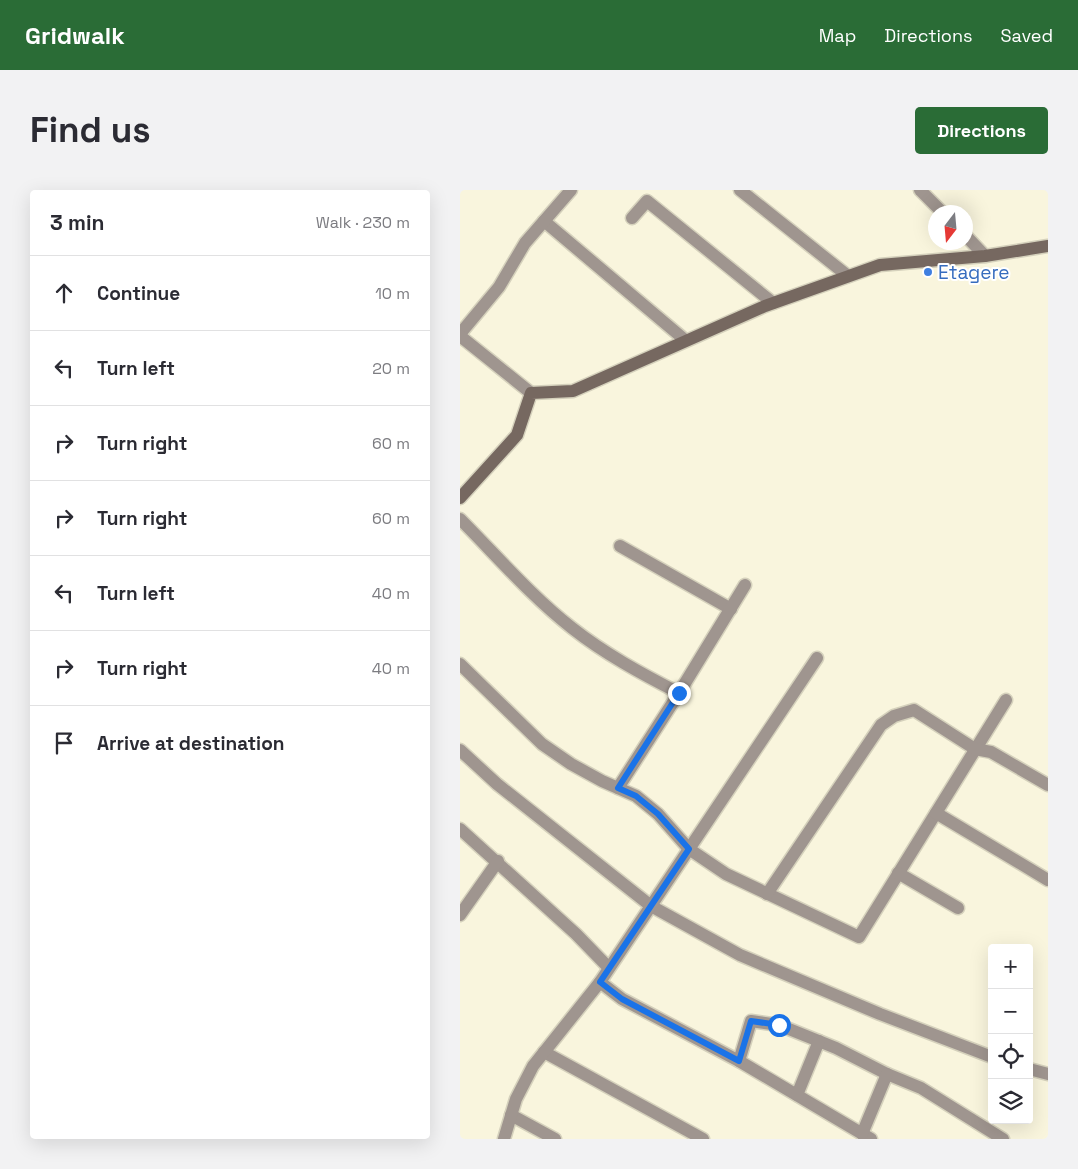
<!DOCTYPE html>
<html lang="en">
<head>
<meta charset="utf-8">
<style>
	body { margin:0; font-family:"Space Grotesk",sans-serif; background:#f2f2f3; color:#2b2b33 }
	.controls { position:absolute; right:15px; bottom:15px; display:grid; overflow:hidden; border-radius:5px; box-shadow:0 5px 20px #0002 }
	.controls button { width:45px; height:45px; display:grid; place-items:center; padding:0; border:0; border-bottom:1px solid #e1e1e2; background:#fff; color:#2b2b33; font:25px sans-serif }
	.compass { position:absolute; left:468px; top:15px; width:45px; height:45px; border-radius:50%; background:#fff; box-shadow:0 5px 20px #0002; rotate:196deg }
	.stop { position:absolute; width:15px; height:15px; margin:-11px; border:4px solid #1a73e8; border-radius:50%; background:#fff }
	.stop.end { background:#1a73e8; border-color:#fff; box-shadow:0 1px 5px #0008 }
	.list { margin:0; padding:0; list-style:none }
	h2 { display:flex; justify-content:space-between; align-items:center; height:65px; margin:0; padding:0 20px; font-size:21px }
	h2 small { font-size:16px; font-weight:400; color:#7c7c81 }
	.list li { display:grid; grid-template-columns:32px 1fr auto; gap:15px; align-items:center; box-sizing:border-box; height:75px; padding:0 20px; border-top:1px solid #e1e1e2 }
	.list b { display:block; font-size:19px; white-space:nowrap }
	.list em { font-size:16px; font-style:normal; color:#7c7c81 }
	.icon { flex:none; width:28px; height:28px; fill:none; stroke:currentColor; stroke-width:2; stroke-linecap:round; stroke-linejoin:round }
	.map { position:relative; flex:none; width:588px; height:949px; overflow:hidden; border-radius:5px }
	header { display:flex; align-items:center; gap:30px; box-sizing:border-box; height:70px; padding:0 25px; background:#2a6c36; color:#fff }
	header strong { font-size:24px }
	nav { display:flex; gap:28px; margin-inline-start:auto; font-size:18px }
	.intro { display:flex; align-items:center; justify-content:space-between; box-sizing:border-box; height:120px; padding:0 30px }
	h1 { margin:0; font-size:35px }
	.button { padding:12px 22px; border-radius:5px; background:#2a6c36; color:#fff; font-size:18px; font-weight:700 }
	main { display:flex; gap:30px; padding:0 30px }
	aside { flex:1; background:#fff; border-radius:5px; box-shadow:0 5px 20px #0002 }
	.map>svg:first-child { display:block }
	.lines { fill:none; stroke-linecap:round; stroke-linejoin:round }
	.minor-casing { stroke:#d5d1bc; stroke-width:15 }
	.secondary-casing { stroke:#d5d1bc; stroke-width:15 }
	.minor { stroke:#9f958f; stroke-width:12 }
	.secondary { stroke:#766860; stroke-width:12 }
	.route { stroke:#1a73e8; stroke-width:6 }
	.shop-dot { fill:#3f7fe0; stroke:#fff; stroke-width:2 }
	.labels { text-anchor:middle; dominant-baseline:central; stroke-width:4; stroke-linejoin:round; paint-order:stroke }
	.shop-label { font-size:19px; fill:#366cbe; stroke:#fff; text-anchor:start }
</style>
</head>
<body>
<header>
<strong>Gridwalk</strong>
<nav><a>Map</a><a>Directions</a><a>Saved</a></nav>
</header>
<div class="intro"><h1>Find us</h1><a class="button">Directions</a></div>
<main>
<aside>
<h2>3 min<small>Walk · 230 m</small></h2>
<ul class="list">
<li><svg class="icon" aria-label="ahead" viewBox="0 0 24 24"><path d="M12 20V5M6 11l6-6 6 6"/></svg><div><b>Continue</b></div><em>10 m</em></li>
<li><svg class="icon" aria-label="left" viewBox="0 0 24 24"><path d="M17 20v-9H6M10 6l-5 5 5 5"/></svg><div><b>Turn left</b></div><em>20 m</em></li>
<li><svg class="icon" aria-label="right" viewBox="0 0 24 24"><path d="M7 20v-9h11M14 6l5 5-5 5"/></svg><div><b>Turn right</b></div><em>60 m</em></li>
<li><svg class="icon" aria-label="right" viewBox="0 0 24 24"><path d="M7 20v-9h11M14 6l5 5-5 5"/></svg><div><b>Turn right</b></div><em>60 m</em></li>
<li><svg class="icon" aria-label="left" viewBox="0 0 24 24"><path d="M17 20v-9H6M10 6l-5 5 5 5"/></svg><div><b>Turn left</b></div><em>40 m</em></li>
<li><svg class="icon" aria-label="right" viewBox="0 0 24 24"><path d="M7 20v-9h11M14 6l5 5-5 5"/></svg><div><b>Turn right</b></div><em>40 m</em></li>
<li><svg class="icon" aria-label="arrive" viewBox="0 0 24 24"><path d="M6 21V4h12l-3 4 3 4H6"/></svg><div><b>Arrive at destination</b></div></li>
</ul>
</aside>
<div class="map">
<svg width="588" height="949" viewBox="0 0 588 949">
	<rect width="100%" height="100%" fill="#f9f5dd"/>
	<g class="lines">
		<defs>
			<g id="minor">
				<polyline points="280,0 388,86"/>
				<polyline points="460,0 482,22"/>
				<polyline points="172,28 187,11 313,113"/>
				<polyline points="84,31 225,150"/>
				<polyline points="506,46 525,66"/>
				<polyline points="0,144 39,97 65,53 111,0"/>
				<polyline points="0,146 71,203"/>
				<path d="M 0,329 C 36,365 71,406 112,438 C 145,464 182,484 219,503"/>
				<polyline points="160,356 271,419"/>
				<polyline points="0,474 82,554 111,574 142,591 176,606 198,624 229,659 266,684 399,747 546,510"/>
				<polyline points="0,560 37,594 191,716 280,765 420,824 532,867"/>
				<polyline points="158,598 219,503 285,395"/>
				<polyline points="476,623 588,690"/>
				<polyline points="0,639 116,744 149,778"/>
				<polyline points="438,683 498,718"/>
				<polyline points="307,704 421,535 434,526 454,520 515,559 531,562 588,595"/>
				<polyline points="0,725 38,671"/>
				<polyline points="140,792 162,809 279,871 411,949"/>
				<polyline points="84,862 243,949"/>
				<polyline points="279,871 291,831 319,835 376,858 427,884 461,898 543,949"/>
				<polyline points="569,879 588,884"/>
				<polyline points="337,905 359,851"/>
				<polyline points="51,925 95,949"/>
				<polyline points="402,944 427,884"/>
				<polyline points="44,949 56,909 73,876 140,792 357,468"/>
			</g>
			<polyline id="secondary" points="0,308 57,245 71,203 113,201 305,116 420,75 525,66 588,56"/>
		</defs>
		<use href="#minor" class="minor-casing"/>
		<use href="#secondary" class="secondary-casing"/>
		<use href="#minor" class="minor"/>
		<use href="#secondary" class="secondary"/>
	</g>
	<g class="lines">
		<polyline class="route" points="219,503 158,598 176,606 198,624 229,659 140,792 162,809 279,871 291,831 319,835"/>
	</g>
	<circle class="shop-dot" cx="468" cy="82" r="5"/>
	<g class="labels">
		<g class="shop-label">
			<text x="478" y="82">Etagere</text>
		</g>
	</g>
</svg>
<div class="controls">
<button>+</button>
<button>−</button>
<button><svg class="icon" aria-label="locate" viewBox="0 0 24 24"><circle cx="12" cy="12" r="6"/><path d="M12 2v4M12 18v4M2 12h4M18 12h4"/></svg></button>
<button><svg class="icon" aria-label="layers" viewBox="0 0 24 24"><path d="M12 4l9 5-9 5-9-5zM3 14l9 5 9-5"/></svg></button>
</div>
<svg class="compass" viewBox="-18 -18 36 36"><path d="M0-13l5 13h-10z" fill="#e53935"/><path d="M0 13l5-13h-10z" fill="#7c7c81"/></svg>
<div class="stop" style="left:319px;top:835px"></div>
<div class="stop end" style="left:219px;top:503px"></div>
</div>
</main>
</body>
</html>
